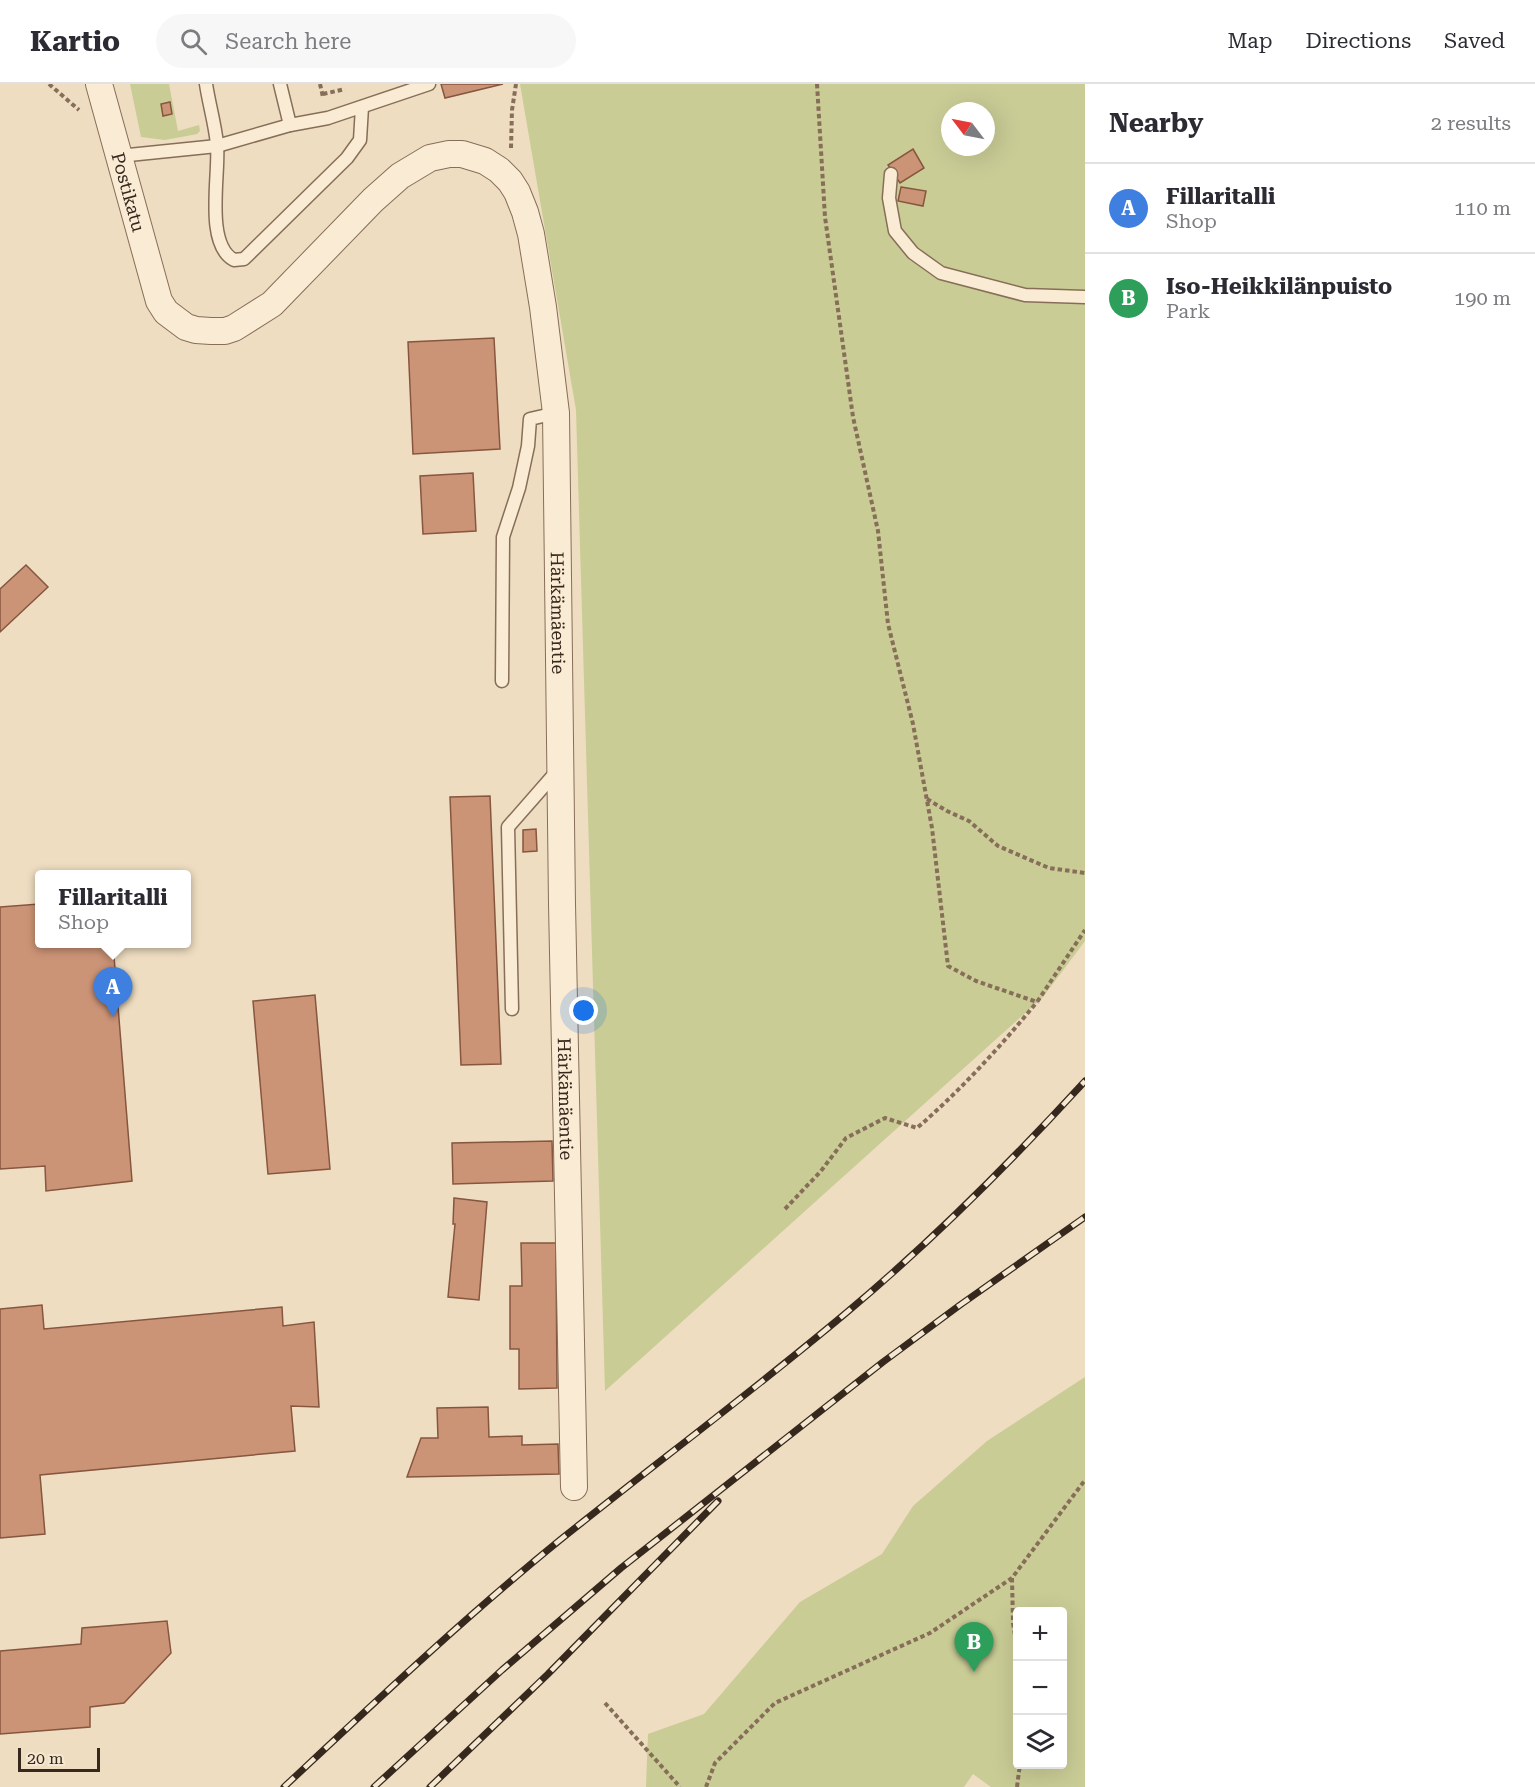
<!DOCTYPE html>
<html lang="en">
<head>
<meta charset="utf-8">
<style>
	body { margin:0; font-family:"Roboto Serif",serif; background:#f7f7f7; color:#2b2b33 }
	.controls { position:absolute; right:18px; bottom:18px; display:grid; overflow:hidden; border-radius:6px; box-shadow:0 6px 24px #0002 }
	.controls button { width:54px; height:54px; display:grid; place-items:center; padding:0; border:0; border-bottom:2px solid #e1e1e2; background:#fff; color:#2b2b33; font:30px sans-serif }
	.compass { position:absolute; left:941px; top:18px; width:54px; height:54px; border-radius:50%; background:#fff; box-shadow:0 6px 24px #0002; rotate:302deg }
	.scale { position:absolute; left:18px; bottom:15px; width:82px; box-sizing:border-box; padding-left:6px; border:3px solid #37281d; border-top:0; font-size:16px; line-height:21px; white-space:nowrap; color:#37281d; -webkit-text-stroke:4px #f5e8d1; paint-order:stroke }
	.you { position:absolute; left:584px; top:927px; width:21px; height:21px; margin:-15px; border:4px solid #fff; border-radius:50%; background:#1a73e8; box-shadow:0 0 0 9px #1a73e833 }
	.badge { display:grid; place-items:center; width:39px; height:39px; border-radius:50%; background:#1a73e8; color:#fff; font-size:20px; font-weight:700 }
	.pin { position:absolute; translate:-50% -50px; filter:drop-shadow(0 2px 3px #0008) }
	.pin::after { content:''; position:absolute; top:32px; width:21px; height:18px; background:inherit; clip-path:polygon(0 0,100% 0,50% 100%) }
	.popup { position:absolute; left:35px; top:786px; width:156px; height:78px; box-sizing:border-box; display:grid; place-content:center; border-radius:6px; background:#fff; filter:drop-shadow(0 2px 4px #0005); font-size:20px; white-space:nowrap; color:#7c7c81 }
	.popup b { font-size:22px; color:#2b2b33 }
	.popup::after { content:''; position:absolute; left:50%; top:100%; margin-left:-12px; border:12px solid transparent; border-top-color:#fff }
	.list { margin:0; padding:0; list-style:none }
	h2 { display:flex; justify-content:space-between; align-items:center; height:78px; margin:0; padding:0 24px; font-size:26px }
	h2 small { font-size:20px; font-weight:400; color:#7c7c81 }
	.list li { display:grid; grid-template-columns:39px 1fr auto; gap:18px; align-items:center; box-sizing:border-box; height:90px; padding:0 24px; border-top:2px solid #e1e1e2 }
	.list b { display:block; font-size:22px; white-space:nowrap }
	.list p { margin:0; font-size:20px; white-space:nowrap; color:#7c7c81 }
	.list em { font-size:20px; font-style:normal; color:#7c7c81 }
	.icon { flex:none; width:33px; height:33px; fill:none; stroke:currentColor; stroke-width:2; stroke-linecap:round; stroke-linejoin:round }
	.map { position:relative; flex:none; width:1085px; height:1703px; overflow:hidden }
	header { display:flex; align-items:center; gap:36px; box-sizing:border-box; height:84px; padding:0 30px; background:#fff; border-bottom:2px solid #e1e1e2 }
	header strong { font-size:28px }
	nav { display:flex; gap:33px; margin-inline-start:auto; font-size:21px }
	.search { width:420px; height:54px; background:#f7f7f7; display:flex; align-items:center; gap:15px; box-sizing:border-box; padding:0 21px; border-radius:33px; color:#7c7c81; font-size:22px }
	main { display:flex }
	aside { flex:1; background:#fff }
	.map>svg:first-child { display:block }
	.green { fill:#c9cc95; fill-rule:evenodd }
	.building { fill:#cc9477; stroke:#86563f; stroke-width:1.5 }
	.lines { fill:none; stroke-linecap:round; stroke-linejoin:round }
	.lane-casing { stroke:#876e59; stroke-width:15 }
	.street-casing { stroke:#876e59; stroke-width:28 }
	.path { stroke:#876e59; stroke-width:4; stroke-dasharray:4.5 3; stroke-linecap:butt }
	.lane { stroke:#f9ebd4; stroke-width:12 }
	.street { stroke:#f9ebd4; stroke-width:26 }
	.rail-casing { stroke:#37281d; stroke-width:7 }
	.rail { stroke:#f5e8d1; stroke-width:4.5; stroke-dasharray:14; stroke-linecap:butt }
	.labels { text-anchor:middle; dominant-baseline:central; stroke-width:6; stroke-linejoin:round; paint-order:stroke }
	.street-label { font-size:18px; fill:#37281d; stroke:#f5e8d1 }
</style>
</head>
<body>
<header>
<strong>Kartio</strong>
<div class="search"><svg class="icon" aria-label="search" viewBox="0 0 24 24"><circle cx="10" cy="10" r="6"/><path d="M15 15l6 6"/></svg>Search here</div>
<nav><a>Map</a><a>Directions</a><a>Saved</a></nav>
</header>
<main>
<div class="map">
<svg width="1085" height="1703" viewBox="0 0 1085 1703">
	<rect width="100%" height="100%" fill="#eeddc1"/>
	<g class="green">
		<polygon points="130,0 169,0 178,47 199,41 200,47 197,50 165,56 141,53"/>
		<path d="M 520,0 L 1085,0 L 1085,857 L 1043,913 L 605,1307 L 576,326 ZM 950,27 L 986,27 L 986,63 L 950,63 Z"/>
		<path d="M 1085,1293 L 1085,1703 L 991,1703 L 973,1690 L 964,1703 L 646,1703 L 648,1650 L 704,1630 L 800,1518 L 882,1470 L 913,1422 L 987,1357 ZM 1018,1528 L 1062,1528 L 1062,1680 L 1018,1680 Z"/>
	</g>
	<g class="building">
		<polygon points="441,0 503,0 445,14"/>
		<polygon points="170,18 172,30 163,32 161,20"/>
		<polygon points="913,65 924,84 900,99 888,81"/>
		<polygon points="901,103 926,107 923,122 898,117"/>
		<polygon points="494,254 500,365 413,370 408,258"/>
		<polygon points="473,389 476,447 423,450 420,392"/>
		<polygon points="26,481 48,503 0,548 0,505"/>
		<polygon points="490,712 501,980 461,981 450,713"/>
		<polygon points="536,745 537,767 523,768 523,746"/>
		<polygon points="39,820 39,860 113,860 132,1097 46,1107 45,1082 0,1085 0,823"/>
		<polygon points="315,911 330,1085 268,1090 253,917"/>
		<polygon points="552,1057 553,1097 453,1100 452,1059"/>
		<polygon points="454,1114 487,1118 479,1216 448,1213 455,1140 453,1140"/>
		<polygon points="521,1159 556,1159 557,1304 519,1305 519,1265 510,1265 510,1202 522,1202"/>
		<polygon points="42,1221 44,1245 282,1223 283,1242 314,1238 319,1323 291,1322 295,1367 40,1391 45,1450 0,1454 0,1225"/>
		<polygon points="488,1323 489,1353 522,1352 522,1361 558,1360 559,1390 407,1393 421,1354 438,1354 437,1324"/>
		<polygon points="167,1537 171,1569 124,1619 90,1623 90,1643 0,1650 0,1567 81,1560 82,1544"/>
	</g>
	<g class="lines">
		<defs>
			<g id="lane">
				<path d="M 206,0 C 209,20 215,40 217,60 C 220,89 204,160 234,176 L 244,175 L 347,74 L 360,56 L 362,23"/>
				<polyline points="280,0 290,41"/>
				<polyline points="119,72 217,62 290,41 328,34 429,0"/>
				<polyline points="891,90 889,114 895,147 913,169 941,189 1025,211 1085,213"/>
				<polyline points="502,597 503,453 519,404 528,362 530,335 556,329"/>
				<polyline points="512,925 508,743 558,686"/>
			</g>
			<g id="street">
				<path id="s1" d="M 99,0 L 159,217 L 166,228 L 186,243 L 196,246 L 211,247 L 225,247 L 234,244 L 272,220 L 373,116 L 400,92 L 430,74 L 449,70 L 462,70 L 485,77 L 499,86 L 510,97 L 517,108 L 525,128 L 531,150 L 543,223 L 556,329 L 562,820 L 574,1403"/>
			</g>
		</defs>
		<use href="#lane" class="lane-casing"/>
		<use href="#street" class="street-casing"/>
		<g class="path">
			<polyline points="49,0 79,26"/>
			<polyline points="320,0 323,13"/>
			<polyline points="817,0 825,133 853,333 878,447 888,540 913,640 932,744 948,882 976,897 1037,918 1085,846"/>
			<polyline points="323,10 345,5"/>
			<polyline points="511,64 512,26 516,0"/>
			<polyline points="927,715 947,727 969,737 998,762 1049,784 1085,789"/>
			<path d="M 785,1125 L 821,1087 L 846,1054 L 885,1034 L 917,1044 C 961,1006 1000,963 1037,918"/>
			<polyline points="1012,1494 1013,1539 1018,1570"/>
			<polyline points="605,1619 680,1703"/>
			<polyline points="706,1703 715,1679 775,1619 930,1549 1012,1494 1085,1396"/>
			<polyline points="1017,1703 1020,1680"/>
		</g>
		<use href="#lane" class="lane"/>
		<use href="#street" class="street"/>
		<defs>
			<g id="rail">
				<path d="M 284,1703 C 374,1619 464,1534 560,1456 C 655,1380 753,1307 846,1229 C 931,1158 1010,1079 1085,997"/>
				<polyline points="374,1703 502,1586 621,1484 883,1278 960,1221 1085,1133"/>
				<polyline points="430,1703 548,1590 718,1417"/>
			</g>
		</defs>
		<use href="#rail" class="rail-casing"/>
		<use href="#rail" class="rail"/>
	</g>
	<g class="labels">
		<g class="street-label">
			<text stroke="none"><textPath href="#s1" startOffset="112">Postikatu</textPath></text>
			<text stroke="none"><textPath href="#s1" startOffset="1100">Härkämäentie</textPath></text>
			<text stroke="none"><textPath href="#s1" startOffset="1586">Härkämäentie</textPath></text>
		</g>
	</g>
</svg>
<div class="controls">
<button>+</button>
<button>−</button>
<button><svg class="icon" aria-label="layers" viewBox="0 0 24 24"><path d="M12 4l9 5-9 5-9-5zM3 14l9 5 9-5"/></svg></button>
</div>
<svg class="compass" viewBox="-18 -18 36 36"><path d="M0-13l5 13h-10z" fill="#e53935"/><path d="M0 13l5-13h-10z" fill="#7c7c81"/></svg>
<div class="scale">20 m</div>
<div class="you"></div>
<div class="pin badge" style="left:113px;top:933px;background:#3f7fe0">A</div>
<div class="popup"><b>Fillaritalli</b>Shop</div>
<div class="pin badge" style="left:974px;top:1588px;background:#2e9e5b">B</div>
</div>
<aside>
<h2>Nearby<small>2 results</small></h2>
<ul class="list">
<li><span class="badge" style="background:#3f7fe0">A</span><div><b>Fillaritalli</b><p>Shop</p></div><em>110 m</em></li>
<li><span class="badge" style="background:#2e9e5b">B</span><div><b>Iso-Heikkilänpuisto</b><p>Park</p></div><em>190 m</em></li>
</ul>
</aside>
</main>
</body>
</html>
